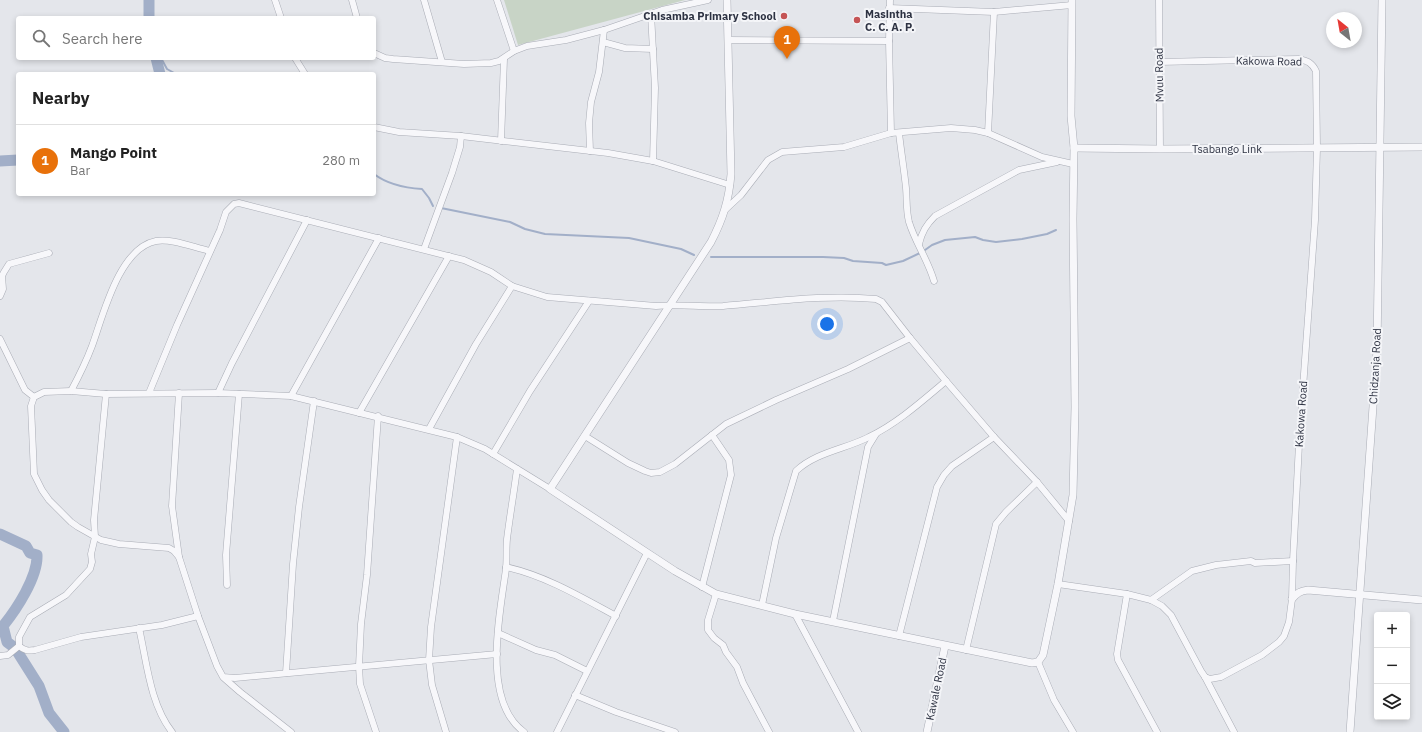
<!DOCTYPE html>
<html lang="en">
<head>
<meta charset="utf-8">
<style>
	body { margin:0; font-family:"IBM Plex Sans",sans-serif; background:#f6f6f6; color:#222 }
	.controls { position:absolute; right:12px; bottom:12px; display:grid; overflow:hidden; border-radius:4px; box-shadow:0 2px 6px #0003 }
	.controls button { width:36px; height:36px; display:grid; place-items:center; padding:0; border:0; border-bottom:1px solid #e0e0e0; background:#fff; color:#222; font:20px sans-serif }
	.compass { position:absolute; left:1326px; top:12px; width:36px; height:36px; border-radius:50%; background:#fff; box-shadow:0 2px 6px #0003; rotate:329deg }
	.you { position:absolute; left:827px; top:324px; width:14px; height:14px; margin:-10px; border:3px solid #fff; border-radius:50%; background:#1a73e8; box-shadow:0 0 0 6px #1a73e833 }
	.badge { display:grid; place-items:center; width:26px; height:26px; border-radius:50%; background:#c55455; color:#fff; font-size:13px; font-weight:700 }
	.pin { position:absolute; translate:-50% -33px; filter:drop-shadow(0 1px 2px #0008) }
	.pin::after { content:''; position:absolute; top:21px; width:14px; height:12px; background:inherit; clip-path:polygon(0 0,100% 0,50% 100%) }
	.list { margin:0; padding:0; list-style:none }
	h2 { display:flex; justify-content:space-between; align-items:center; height:52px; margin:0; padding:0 16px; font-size:17px }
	h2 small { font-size:13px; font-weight:400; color:#767676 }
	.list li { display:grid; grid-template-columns:26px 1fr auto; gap:12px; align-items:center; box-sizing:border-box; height:72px; padding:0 16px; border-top:1px solid #e0e0e0 }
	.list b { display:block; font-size:15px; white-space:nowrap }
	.list p { margin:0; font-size:13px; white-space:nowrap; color:#767676 }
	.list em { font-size:13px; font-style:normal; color:#767676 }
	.icon { flex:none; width:22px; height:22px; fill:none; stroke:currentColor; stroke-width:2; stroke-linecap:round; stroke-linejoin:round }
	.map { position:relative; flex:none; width:1422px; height:732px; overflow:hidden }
	.search { position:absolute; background:#fff; box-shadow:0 2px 6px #0003; left:16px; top:16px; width:360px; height:44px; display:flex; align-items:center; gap:10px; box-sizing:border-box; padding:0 14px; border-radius:4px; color:#767676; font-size:15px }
	.panel { position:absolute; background:#fff; box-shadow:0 2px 6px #0003; left:16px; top:72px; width:360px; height:124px; border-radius:4px }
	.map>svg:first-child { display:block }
	.green { fill:#c8d4c6 }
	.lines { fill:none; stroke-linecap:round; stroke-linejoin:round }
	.stream { stroke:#a2afc8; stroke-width:2 }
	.river { stroke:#a2afc8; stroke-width:11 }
	.minor-casing { stroke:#a9acb5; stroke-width:7 }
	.tertiary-casing { stroke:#a9acb5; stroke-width:8 }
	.minor { stroke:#f7f7fa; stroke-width:6 }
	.tertiary { stroke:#f7f7fa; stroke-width:7 }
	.poi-dot { fill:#c55455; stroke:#f4f5f8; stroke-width:1.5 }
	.labels { text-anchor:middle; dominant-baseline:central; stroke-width:4; stroke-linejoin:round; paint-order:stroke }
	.poi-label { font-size:11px; font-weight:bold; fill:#2d3242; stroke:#f4f5f8; text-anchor:start }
	.street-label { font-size:11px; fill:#2d3242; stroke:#f4f5f8 }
</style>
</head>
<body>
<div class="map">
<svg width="1422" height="732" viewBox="0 0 1422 732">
	<rect width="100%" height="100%" fill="#e4e6eb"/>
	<polygon class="green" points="504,0 685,0 518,45"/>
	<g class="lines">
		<g class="stream">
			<polyline points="161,58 167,69 176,74"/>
			<path d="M 374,174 C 387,184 406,188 422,189 L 429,198 L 433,206"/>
			<polyline points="441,208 510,222 525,229 545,234 629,238 681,249 694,255"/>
			<polyline points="925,250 932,245 945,240 975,237 983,240 996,242 1022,239 1047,234 1056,230"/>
			<polyline points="711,257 823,257 844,258 853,261 882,263 886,265 903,261 920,253"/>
		</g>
		<g class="river">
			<polyline points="149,18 149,0"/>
			<polyline points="156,58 160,74"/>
			<polyline points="0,161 18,160"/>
			<path d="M 0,534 L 26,546 L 30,553 L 37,555 C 38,577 16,610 3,626 L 7,642 L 15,648 L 39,686 L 49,713 L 64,732"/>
		</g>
		<defs>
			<g id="minor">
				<polyline points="275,0 281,18"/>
				<polyline points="352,0 357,18"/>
				<polyline points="424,0 442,62"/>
				<polyline points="497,0 514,51"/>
				<polyline points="890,0 889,41 891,133"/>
				<polyline points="1159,0 1160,149"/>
				<polyline points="889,8 994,12 1072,5"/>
				<polyline points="651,14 655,88 653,161"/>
				<polyline points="728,40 889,41"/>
				<polyline points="603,42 625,48 653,49"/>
				<polyline points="374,53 385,58 393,59 464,64 491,63 499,61 514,51 527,46 566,40 604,30 662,10 708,0"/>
				<polyline points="295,58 305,74"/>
				<polyline points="374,127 399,132 461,136 608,153 653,161 730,185"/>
				<path d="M 899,133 C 901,151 904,169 906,188 C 907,199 906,210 909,222 C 915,242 928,260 934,281"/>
				<polyline points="988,133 994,12"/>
				<polyline points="501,141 504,59"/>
				<polyline points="590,151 589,123 591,102 599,72 604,30"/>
				<polyline points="726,209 741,195 768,160 782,152 844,147 891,133 951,128 975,130 988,133 1042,157 1073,164"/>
				<path d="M 919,244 C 922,232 926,225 935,216 L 1019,170 L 1057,162"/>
				<polyline points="424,249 452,173 460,147 461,136"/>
				<polyline points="0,296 3,289 2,276 4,272 9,264 49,253"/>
				<polyline points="0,339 25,390 34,397"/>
				<path d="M 71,391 C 79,376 86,362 92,346 C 103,316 119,248 156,241 C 171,238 195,248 210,251"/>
				<path d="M 149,393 L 177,325 L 220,230 L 226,212 L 234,204 L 239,203 L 464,260 L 491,272 L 512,286 L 547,297 L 656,306 C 678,304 701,307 723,306 C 773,302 825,294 876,299 L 882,302 L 910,338 L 946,381 L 994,437 L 1037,482 L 1069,521"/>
				<polyline points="179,393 172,506 179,557"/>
				<polyline points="218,393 232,363 307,220"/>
				<path d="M 106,394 L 94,520 L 95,537 L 91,554 L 92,562 L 90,569 L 66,595 L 30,617 L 19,637 L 19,646 C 25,651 28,651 35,650 L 81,637 L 162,625 L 198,616"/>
				<polyline points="291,396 379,238"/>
				<polyline points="359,413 449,256"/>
				<polyline points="429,429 476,344 512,286"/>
				<polyline points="585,436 628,463 645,471 651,473 660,472 675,464 726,424 776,400 848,369 910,338"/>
				<polyline points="493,454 530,391 589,301"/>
				<path d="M 517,469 C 514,492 510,515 507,539 C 506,549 507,559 506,569 C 500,613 481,701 524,732"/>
				<path d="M 506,567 C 546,576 581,597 616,616"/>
				<path d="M 1058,584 L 1127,594 L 1151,600 L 1162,606 L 1171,615 L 1201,671 L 1205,677 L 1210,679 L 1221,677 L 1262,655 L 1279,642 L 1284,636 L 1289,622 L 1292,599 L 1293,561 L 1299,444 L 1315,220 L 1317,148 L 1316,71 C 1312,63 1308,61 1299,59 L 1159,62"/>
				<polyline points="227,585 226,555 239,394"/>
				<polyline points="702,587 731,475 729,460 712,435"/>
				<polyline points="716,594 708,620 708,630 714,638 723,645 726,652 737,667 743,683 769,732"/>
				<polyline points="1127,594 1117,654 1118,660 1157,732"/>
				<polyline points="1151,600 1192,571 1216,565 1251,561 1255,563 1293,561"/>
				<path d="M 762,605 L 776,538 L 796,471 C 816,452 846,449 869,437 C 898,423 922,401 946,381"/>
				<polyline points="795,614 858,732"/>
				<polyline points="833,621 868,447 876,434"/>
				<path d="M 139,628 C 147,663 150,704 172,732"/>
				<polyline points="498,633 536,650 555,655 587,671"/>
				<polyline points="899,636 937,487 944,475 952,466 994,437"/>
				<polyline points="966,650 996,524 1006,512 1037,482"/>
				<polyline points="497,654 235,678 223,677 217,666 198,616 179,557 174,551 169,548 119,544 101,540 78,527 71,522 49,500 42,490 34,474 31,406 34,397 44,392 71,391 106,394 218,393 291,396 457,437 485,449 550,489"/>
				<polyline points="0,656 8,655 19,646"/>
				<polyline points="1038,662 1054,700 1073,732"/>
				<polyline points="286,673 293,564 299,507 314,401"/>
				<polyline points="1205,677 1234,732"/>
				<polyline points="224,678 240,692 291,732"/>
				<polyline points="575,695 616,712 675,732"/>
				<polyline points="376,732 360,684 359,666 361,624 367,575 378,416"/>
				<polyline points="446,732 432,685 429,660 431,627 457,437"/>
				<polyline points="557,732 647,553"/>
			</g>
			<g id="tertiary">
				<path d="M 727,0 L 731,174 C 729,200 723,219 711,242 L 550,489 L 675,571 L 716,594 L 795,614 L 1032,663 L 1038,662 L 1043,655 L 1058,584 L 1073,495 L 1075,407 L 1073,219 L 1074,148 L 1071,116 L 1072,0"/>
				<polyline points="1074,148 1160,149 1422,147"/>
				<path d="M 1292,599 C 1297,593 1300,591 1308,590 L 1422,600"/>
				<polyline points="927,732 945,646"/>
				<polyline points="1350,732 1377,350 1382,0"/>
			</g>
		</defs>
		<use href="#minor" class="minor-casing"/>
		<use href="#tertiary" class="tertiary-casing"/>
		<use href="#minor" class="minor"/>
		<use href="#tertiary" class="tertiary"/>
	</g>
	<g class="poi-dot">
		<circle cx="784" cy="16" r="4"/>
		<circle cx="857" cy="20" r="4"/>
	</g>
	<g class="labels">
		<g class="poi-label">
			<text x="865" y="14">Masintha<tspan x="865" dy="13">C. C. A. P.</tspan></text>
			<text x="776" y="16" text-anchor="end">Chisamba Primary School</text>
		</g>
		<g class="street-label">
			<text transform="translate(1269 61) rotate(1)">Kakowa Road</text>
			<text transform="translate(1159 75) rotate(-91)">Mvuu Road</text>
			<text x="1227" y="149">Tsabango Link</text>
			<text transform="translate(1375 366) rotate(-87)">Chidzanja Road</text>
			<text transform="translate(1301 414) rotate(-86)">Kakowa Road</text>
			<text transform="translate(936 689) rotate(-78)">Kawale Road</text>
		</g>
	</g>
</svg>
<div class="controls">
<button>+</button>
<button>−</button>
<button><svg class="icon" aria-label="layers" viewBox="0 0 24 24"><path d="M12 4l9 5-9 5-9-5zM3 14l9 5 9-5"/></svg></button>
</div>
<svg class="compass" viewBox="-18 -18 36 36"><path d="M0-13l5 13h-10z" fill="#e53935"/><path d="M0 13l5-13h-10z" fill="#767676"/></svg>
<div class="you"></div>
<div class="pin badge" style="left:787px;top:59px;background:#e8710a">1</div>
<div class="search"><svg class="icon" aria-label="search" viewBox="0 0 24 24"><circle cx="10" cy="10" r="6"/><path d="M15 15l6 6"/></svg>Search here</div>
<section class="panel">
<h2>Nearby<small></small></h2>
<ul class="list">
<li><span class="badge" style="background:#e8710a">1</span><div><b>Mango Point</b><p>Bar</p></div><em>280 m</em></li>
</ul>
</section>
</div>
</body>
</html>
